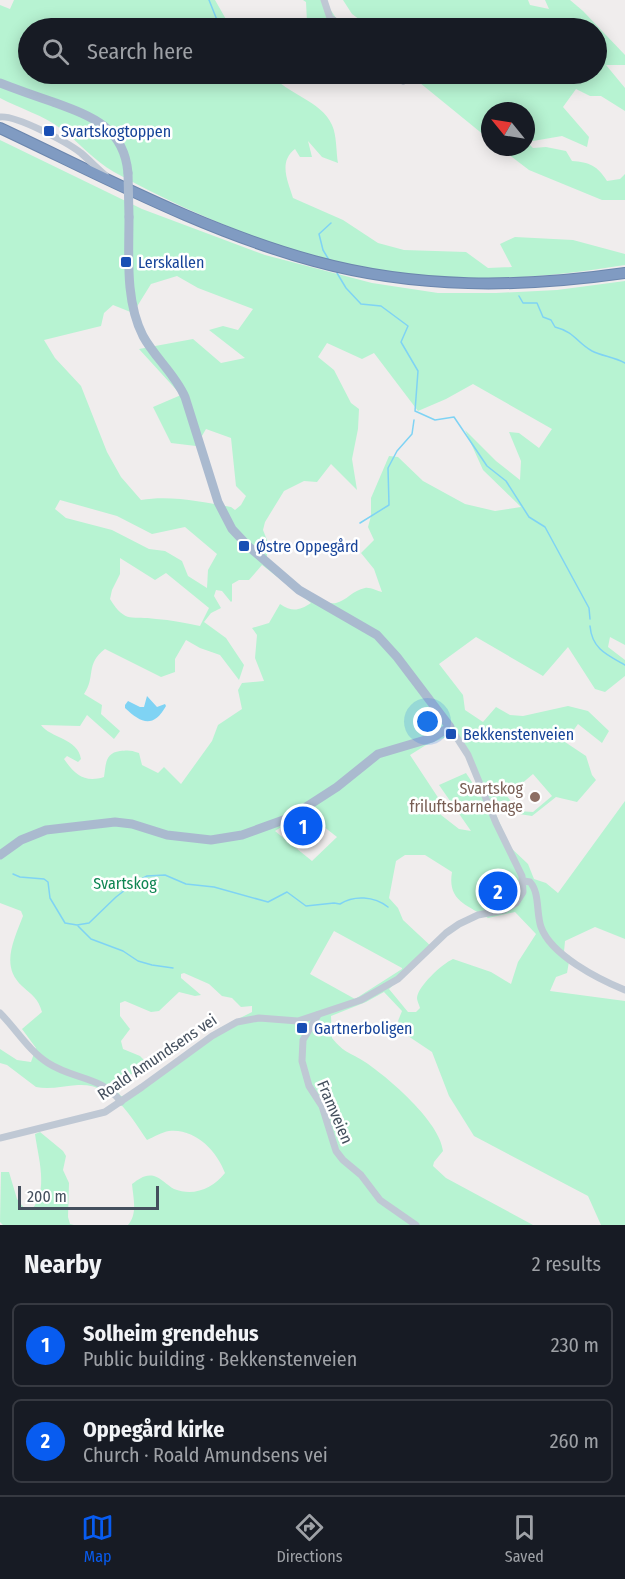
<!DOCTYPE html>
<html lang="en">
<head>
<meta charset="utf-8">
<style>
	body { margin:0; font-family:"Fira Sans Condensed",sans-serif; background:#20242c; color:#f1f3f6 }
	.compass { position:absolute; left:481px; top:102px; width:54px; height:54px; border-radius:50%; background:#171b24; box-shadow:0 3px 15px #0003; rotate:300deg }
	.scale { position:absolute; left:18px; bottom:15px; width:141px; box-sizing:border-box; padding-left:6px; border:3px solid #444f5d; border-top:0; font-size:16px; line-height:21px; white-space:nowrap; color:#444f5d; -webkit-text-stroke:4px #fff; paint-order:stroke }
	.you { position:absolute; left:428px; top:722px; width:21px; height:21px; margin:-15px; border:4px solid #fff; border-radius:50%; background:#1a73e8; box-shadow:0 0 0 9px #1a73e833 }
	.badge { display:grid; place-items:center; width:39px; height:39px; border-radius:50%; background:#085cf0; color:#fff; font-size:20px; font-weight:700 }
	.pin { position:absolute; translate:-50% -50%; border:3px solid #fff; box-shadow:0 2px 6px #0006 }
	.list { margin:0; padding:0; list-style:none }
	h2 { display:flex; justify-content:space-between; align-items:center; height:78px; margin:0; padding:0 24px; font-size:26px }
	h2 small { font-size:20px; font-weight:400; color:#9ea1a6 }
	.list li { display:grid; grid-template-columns:39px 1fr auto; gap:18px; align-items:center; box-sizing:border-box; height:84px; margin:0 12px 12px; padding:0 12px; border:2px solid #363941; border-radius:9px }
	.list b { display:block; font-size:22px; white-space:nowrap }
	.list p { margin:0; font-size:20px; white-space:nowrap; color:#9ea1a6 }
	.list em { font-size:20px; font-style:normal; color:#9ea1a6 }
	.icon { flex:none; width:33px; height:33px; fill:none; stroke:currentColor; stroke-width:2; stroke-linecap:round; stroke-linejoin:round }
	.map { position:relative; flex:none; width:625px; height:1225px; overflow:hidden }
	.search { position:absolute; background:#171b24; box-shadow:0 3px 15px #0003; left:18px; right:18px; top:18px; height:66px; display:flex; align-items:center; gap:15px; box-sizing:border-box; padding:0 21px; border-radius:33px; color:#9ea1a6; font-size:22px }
	.sheet { height:270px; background:#171b24 }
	nav { display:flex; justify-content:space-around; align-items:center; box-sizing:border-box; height:84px; border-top:2px solid #363941; background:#171b24; font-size:16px; color:#9ea1a6 }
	nav a { display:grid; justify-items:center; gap:3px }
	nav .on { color:#085cf0 }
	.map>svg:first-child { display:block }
	.green { fill:#b7f3d2; fill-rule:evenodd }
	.water { fill:#7fd3f4 }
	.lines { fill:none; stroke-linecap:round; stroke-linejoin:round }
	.stream { stroke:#7fd3f4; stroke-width:1.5 }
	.highway-casing { stroke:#6b86ad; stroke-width:12 }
	.minor { stroke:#bfc8d4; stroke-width:7 }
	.major { stroke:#aabacf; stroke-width:9 }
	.highway { stroke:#809bc2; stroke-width:10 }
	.major-bridge { stroke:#aabacf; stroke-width:9 }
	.transit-dot { fill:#1a4fb4; stroke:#fff; stroke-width:2 }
	.education-dot { fill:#8d6e63; stroke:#fff; stroke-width:2 }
	.labels { text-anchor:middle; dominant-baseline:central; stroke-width:5; stroke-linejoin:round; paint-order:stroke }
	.transit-label { font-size:16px; fill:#164399; stroke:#fff; text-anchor:start }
	.education-label { font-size:16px; fill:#785e54; stroke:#fff; text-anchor:end }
	.park-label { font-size:16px; fill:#0e8552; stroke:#fff }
	.street-label { font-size:16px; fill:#444f5d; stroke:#fff }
</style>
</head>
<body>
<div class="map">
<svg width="625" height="1225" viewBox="0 0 625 1225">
	<rect width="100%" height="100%" fill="#f0eded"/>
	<g class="green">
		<path d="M 14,0 L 215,0 L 231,28 L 28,28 L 28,74 L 271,74 C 286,94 322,101 332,125 C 337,136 336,152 338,163 L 322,157 L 308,141 L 312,157 L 300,157 L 295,149 C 278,162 288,181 293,198 L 343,220 L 378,243 L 404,250 L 466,252 L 488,268 L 512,267 L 500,244 L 515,237 L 573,240 L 625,254 L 625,265 C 562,275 504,281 440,278 C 331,273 208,224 114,172 C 93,160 79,142 61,129 C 45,116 19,108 0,98 L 0,5 L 10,9 Z"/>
		<polygon points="303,0 324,0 342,27 317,28 307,22 306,2"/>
		<polygon points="343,0 528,0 530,5 549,9 545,0 570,0 583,11 625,55 625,65 606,65 625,88 625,111 601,96 590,96 576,89 563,107 589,137 587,147 562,136 533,141 526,138 526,111 490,111 490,140 409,74 596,74 596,28 371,28 352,14"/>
		<path d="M 0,140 L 142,209 L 265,255 L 372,283 L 438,293 L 496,293 L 557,290 L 625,281 L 625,645 L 610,637 L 608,647 L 625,660 L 625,676 L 605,692 L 595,689 L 568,647 L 543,676 L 476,637 L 439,664 L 463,695 L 465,710 L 483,722 L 496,707 L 510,715 L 523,716 L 568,706 L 588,711 L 609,731 L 602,743 L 578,724 L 565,742 L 586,756 L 592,775 L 596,780 L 577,802 L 556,797 L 532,816 L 494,810 L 510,847 L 528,864 L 534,879 L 546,883 L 558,893 L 625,801 L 625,939 L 595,927 L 565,941 L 564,952 L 570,956 L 567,973 L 556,977 L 550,991 L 625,1001 L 625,1225 L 601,1225 L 588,1196 L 474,1136 L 449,1096 L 432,1052 L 405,1034 L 398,1021 L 402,1011 L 384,992 L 366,1002 L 331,1016 L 332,1038 C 345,1054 350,1052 365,1062 C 389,1078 440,1122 443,1151 L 434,1162 L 433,1166 L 446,1178 L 533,1225 L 128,1225 C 138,1214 133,1197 132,1184 C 139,1179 145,1174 154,1176 C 161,1178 167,1185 174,1189 C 194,1197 213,1188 225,1173 C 217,1151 195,1128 169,1131 C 162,1132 154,1137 147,1140 C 130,1115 112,1083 78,1085 C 64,1086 49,1090 36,1087 L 7,1065 L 0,1063 L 0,1049 L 17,1060 L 31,1062 L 36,1048 L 22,1029 L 42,1012 C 38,998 32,995 22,986 C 0,966 14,940 23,916 L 21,911 L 0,903 ZM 177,276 L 198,288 L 253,309 L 238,330 L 223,326 L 209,330 L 245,358 L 221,363 L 193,339 L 139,349 L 181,395 L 153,407 L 171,443 L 196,446 L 206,429 L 231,438 L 236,486 L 246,496 L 241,505 L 235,510 L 231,507 C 202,502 171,495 141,500 L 121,477 L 107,452 L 81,386 L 55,358 L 44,340 L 101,326 L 104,313 L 113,305 L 133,313 L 151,284 ZM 327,343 L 362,359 L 374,353 L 418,411 L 446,399 L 473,384 L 552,429 L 539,448 L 519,433 L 509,432 L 521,461 L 520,480 L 496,461 L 465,430 L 483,470 L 521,507 L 495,511 L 465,504 L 423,481 L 398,457 L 389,456 L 371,498 L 371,516 L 368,527 L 374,540 L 361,553 L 374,569 L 382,592 C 377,591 370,587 365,588 C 353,590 346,601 336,603 C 319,607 280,569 267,558 L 267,540 L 263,530 L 265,522 L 284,491 L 304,481 L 317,482 L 331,464 L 357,490 L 352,459 L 358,429 L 359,409 L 351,403 L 334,370 L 318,357 ZM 60,500 L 117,516 L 152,534 L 185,527 L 217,554 L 208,570 L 207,588 L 188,576 L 182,561 L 165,551 L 149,549 L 112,530 L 66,518 L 55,509 ZM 120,558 L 155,580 L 166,573 L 209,608 L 200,626 C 185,623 171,620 156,619 C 132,615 126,625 110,599 L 112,590 L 120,574 ZM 262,565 L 311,603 C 299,611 292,612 280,604 L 269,623 L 252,628 L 257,635 L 255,658 L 264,681 L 242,683 L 238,690 L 242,709 L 218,725 L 212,741 L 181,784 L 164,767 L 158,773 L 142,765 L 139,753 C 131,750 128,750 120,751 C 105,753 106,764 104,777 C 85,783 75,775 64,759 L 67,756 L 78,762 L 81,759 C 78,738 50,738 41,725 L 80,726 L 87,715 L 114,739 L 120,731 L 101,714 L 102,705 L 84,694 C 96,677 85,664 105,649 L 161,677 L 175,672 L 175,659 L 186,640 L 200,648 L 220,655 L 239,680 L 244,665 L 226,638 L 204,622 L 211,613 L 221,608 L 214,596 L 216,590 L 222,591 L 231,602 L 232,601 L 232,584 L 239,580 L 249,580 ZM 451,735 L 466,754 L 483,799 L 466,773 L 439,785 L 471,831 L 459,829 L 441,815 L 439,799 L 410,755 L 426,745 ZM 533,774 L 552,796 L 533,812 L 518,811 L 507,796 ZM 305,812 L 337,837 L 312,861 L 275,831 ZM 405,855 L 425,855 L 452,872 C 447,901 467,905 488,918 L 515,912 L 536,934 L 518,962 L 511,984 L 491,972 L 453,959 C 442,964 418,986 417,998 C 417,1001 419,1004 420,1008 L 416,1012 L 408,1012 L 389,989 L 433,948 L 403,920 L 398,908 L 389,898 L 396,861 ZM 334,931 L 402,968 L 402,969 L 355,999 L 310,974 ZM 184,973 L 209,984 L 222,996 L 232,998 L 241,1007 L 252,1006 L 252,1012 L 220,1028 L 125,1096 L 121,1096 L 113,1087 L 147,1063 L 140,1056 L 123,1049 L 121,1041 L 130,1029 L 120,1016 L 120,1003 L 125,1001 L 151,1012 L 159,1011 L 179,992 L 195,996 L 201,995 L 181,978 L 181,974 Z"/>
		<path d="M 526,141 L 533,148 L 546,147 L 566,151 L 572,161 C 589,162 598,166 607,181 L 620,179 L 625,174 L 625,200 L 602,200 L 529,170 L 499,147 L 526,147 Z"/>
		<path d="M 40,1132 L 63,1151 L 66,1156 L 63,1170 L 69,1183 L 68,1217 L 70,1224 L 74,1225 L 3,1225 L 0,1222 L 1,1172 L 9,1172 L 17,1199 L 24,1208 L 32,1209 C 49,1191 38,1157 35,1134 Z"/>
	</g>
	<path class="water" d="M 147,696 L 157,707 L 165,704 L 166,706 C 153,729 141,723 125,708 L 125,705 L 128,701 L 140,707 L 144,707 Z"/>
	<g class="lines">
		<g class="stream">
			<polyline points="209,0 219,25"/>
			<polyline points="329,260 323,250 319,234 331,223"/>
			<polyline points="337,273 346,288 361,304 381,306 408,326 401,342 418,371 415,411 435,420 454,417 487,466 506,481 529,517 545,527 589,608 590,619"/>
			<path d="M 519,296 L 523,303 L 537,303 L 543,317 L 551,320 L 555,327 C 575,332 577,343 592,351 C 602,356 614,357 625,363"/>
			<polyline points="360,523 389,505 388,468 397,451 412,434 414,420"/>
			<path d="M 590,626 C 592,649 607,655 625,665"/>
			<path d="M 13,874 L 20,877 L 44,879 L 48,882 L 50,898 L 65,923 L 77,925 L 89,923 L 116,897 L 134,883 L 147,876 L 165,875 L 186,884 L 214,887 L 268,902 L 287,892 L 306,906 L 334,903 L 340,904 C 354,895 374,896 388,907"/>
			<polyline points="78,926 91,939 123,951 138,961 152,965 173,968"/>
		</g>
		<defs>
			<path id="highway" d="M 0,128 C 102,176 204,231 314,261 C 416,289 520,288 625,273"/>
		</defs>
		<use href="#highway" class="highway-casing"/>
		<g class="minor">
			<polyline points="324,0 330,18 346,28"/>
			<polyline points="394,74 403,81"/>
			<path d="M 0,117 C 16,115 67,142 81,153 C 89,160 97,168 105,175"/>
			<path d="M 524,881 L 530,882 C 540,893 536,913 541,927 C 551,955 598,979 625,990"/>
			<path d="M 0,1013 C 16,1029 29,1051 48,1063 C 74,1080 102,1076 121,1102"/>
			<polyline points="318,1015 303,1040 302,1061 309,1086 322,1106 336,1151 343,1160 361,1175 380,1200 416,1225"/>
			<polyline points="0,1138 105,1112 142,1087 212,1036 237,1022 259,1018 298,1021 361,1000 398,979 446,933 459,924 478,915 504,910 516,903 523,892 522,876 496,823 468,755 450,727"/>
		</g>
		<g class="major">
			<path d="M 0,83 C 18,90 35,96 53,102 C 91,116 124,127 128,173"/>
			<path d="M 0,855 L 21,840 L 46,830 L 115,822 L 132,824 L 167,835 L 211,840 L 242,835 L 289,818 L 337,787 L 378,754 L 432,738 L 450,727 L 397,657 L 377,635 L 299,590 L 248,546 L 232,529 L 218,502 L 185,397 C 175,374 155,358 143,336 C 125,301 129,256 129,217"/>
		</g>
		<use href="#highway" class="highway"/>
		<polyline class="major-bridge" points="128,173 129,217"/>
	</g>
	<g class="transit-dot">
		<rect x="43" y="125" width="12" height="12" rx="3"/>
		<rect x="120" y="256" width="12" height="12" rx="3"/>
		<rect x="238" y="540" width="12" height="12" rx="3"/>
		<rect x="445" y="728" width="12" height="12" rx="3"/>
		<rect x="296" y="1022" width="12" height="12" rx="3"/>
	</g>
	<circle class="education-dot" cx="535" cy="797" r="6"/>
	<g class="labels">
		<g class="transit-label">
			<text x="61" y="131">Svartskogtoppen</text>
			<text x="138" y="262">Lerskallen</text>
			<text x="256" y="546">Østre Oppegård</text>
			<text x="463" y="734">Bekkenstenveien</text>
			<text x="314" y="1028">Gartnerboligen</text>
		</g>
		<g class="education-label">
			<text x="523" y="788">Svartskog<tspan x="523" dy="18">friluftsbarnehage</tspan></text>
		</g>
		<g class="park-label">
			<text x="125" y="883">Svartskog</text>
		</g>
		<g class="street-label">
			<text transform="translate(157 1057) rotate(-34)">Roald Amundsens vei</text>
			<text transform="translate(335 1112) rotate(67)">Framveien</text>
		</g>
	</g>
</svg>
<svg class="compass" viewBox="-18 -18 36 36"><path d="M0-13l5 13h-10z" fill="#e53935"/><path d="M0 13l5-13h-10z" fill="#9ea1a6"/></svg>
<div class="scale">200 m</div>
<div class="you"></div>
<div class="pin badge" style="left:303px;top:826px">1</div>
<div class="pin badge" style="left:498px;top:891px">2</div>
<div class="search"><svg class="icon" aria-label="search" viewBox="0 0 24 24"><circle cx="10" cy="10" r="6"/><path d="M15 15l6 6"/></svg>Search here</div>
</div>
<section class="sheet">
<h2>Nearby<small>2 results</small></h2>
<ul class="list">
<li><span class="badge">1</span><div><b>Solheim grendehus</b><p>Public building · Bekkenstenveien</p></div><em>230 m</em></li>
<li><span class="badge">2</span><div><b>Oppegård kirke</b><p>Church · Roald Amundsens vei</p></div><em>260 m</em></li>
</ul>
</section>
<nav>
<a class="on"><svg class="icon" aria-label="map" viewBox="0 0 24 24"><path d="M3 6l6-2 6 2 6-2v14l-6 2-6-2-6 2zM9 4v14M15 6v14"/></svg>Map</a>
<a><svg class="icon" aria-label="directions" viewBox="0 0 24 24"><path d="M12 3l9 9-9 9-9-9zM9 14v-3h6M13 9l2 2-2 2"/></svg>Directions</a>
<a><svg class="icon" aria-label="saved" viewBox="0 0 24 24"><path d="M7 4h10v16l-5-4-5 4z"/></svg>Saved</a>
</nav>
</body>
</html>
